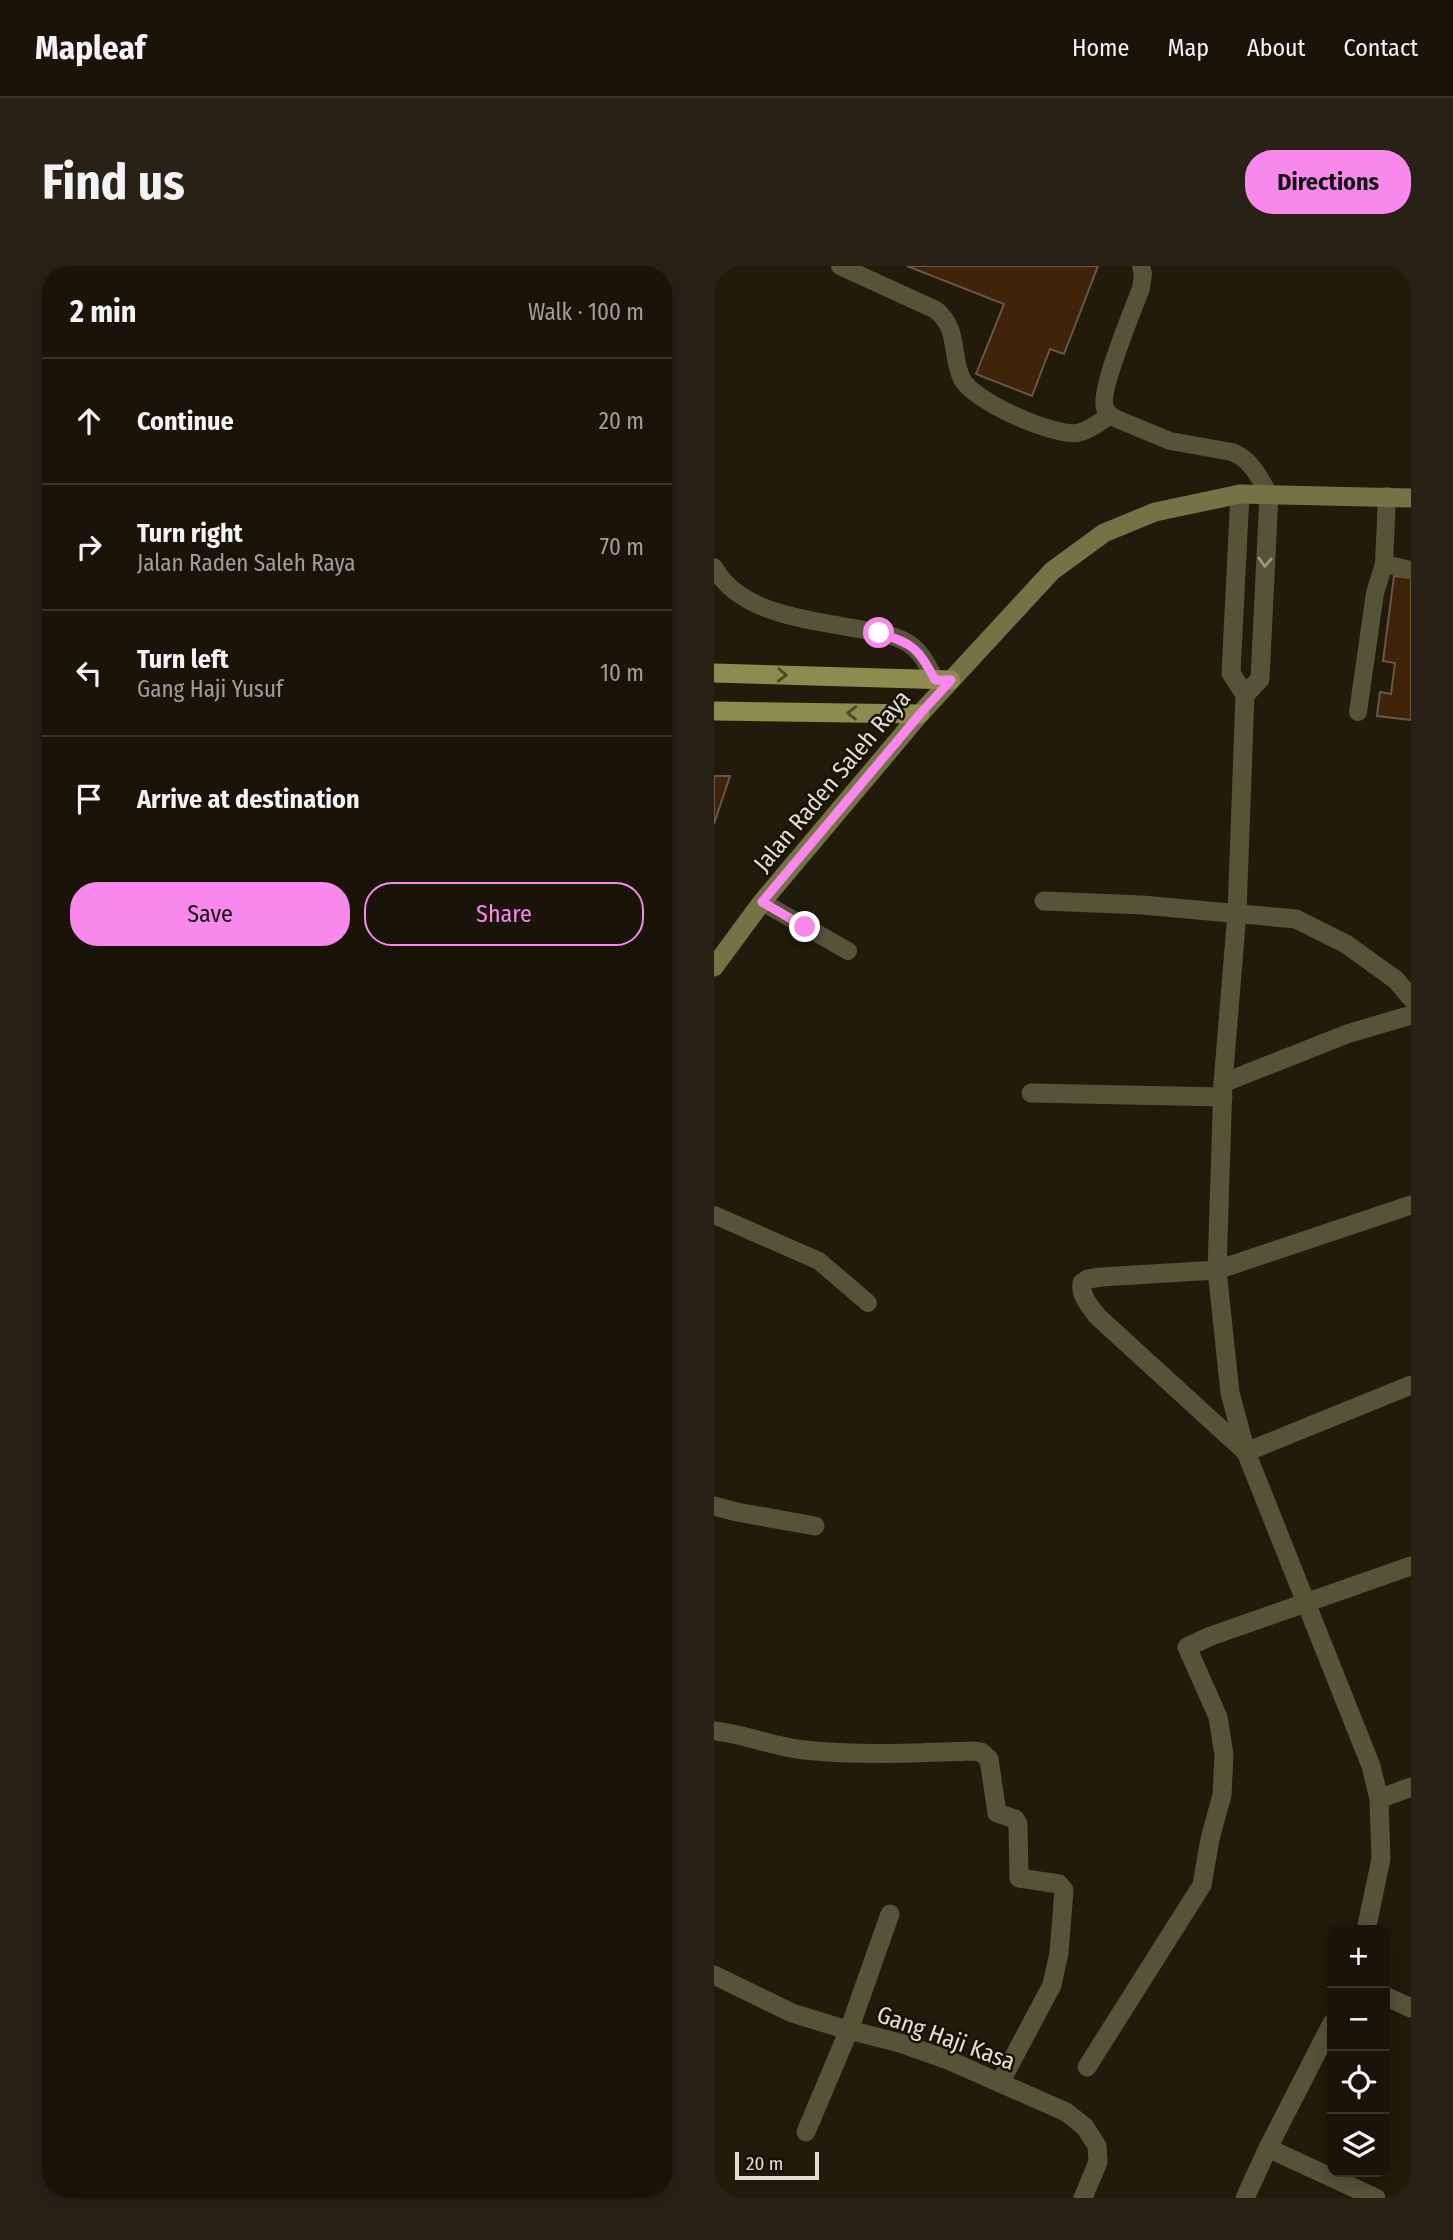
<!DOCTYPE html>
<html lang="en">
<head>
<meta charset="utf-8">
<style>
	body { margin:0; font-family:"Fira Sans Condensed",sans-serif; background:#272116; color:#f1f3f6 }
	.controls { position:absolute; right:21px; bottom:21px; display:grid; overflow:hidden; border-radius:14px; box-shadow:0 4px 18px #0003 }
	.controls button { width:63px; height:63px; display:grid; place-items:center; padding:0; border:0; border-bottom:2px solid #383329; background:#1a1408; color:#f1f3f6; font:35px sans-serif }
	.scale { position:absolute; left:21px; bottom:18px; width:84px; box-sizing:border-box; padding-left:7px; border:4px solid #e3ddd3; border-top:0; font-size:19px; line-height:24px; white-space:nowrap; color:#e3ddd3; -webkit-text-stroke:5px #191103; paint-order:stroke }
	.stop { position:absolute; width:21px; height:21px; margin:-16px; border:5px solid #f888eb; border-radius:50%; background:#fff }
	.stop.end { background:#f888eb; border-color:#fff; box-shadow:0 2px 7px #0008 }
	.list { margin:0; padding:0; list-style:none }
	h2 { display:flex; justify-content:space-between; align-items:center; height:91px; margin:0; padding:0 28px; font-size:30px }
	h2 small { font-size:23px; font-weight:400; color:#9f9e9c }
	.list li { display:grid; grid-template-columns:46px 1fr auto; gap:21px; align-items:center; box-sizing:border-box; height:126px; padding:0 28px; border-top:2px solid #383329 }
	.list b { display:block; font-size:26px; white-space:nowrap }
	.list p { margin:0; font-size:23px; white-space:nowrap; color:#9f9e9c }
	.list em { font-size:23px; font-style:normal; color:#9f9e9c }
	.actions { display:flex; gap:14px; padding:21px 28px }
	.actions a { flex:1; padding:16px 0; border:2px solid #f888eb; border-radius:28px; text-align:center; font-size:24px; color:#f888eb }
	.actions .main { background:#f888eb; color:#111 }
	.icon { flex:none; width:38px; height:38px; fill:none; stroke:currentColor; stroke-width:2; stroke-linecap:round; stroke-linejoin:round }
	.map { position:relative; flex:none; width:697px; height:1932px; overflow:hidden; border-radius:28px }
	header { display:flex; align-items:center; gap:42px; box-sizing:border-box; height:98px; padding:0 35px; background:#1a1408; border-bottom:2px solid #383329 }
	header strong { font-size:33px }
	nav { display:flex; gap:38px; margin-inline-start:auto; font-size:24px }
	.intro { display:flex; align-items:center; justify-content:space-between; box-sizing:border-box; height:168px; padding:0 42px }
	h1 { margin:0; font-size:49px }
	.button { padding:18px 32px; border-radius:28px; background:#f888eb; color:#111; font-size:24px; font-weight:700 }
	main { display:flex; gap:42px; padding:0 42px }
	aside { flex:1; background:#1a1408; border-radius:28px; box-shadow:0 4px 18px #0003 }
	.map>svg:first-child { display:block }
	.building { fill:#40240a; stroke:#675649; stroke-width:2 }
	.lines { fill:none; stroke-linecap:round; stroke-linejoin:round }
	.service { stroke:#555338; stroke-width:18 }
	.minor { stroke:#555338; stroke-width:19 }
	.secondary { stroke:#757346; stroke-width:19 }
	.primary { stroke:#8e8b50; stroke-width:19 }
	.oneway { stroke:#9c9886 }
	.oneway2 { stroke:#4e4826 }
	.route { stroke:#f888eb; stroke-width:9 }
	.labels { text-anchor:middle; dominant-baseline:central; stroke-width:5; stroke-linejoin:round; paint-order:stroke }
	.street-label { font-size:24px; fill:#e3ddd3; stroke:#191103 }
</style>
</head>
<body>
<header>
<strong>Mapleaf</strong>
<nav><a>Home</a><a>Map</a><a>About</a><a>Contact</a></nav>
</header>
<div class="intro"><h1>Find us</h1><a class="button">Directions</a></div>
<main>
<aside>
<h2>2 min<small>Walk · 100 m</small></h2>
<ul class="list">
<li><svg class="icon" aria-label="ahead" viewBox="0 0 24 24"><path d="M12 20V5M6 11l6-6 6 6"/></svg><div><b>Continue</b></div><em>20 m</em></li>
<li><svg class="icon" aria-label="right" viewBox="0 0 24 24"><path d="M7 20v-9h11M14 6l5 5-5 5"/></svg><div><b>Turn right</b><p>Jalan Raden Saleh Raya</p></div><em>70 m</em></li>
<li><svg class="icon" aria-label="left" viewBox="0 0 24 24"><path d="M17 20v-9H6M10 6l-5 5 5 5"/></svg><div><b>Turn left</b><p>Gang Haji Yusuf</p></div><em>10 m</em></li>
<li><svg class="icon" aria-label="arrive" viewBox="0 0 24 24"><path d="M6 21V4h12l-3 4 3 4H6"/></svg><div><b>Arrive at destination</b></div></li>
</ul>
<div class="actions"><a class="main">Save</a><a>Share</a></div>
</aside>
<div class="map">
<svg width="697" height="1932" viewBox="0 0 697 1932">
	<rect width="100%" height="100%" fill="#221a0b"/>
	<g class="building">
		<polygon points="193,0 384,0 350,88 336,83 318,130 262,108 290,38"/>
		<polygon points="680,310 697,312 697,454 663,450 666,426 677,428 681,397 669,395"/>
		<polygon points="0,510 16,510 0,558"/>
	</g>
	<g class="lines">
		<g class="service">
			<path d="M 126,0 L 222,44 C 246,64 236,89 248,113 C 259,135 338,170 363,167 C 375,165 386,156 396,149"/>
			<path d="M 427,0 L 429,8 L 427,22 C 420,42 384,126 391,142 C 393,147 398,151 403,153 L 456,175 L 518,186 C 537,193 545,211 555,228"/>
			<polyline points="673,230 670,298 697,304"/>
			<path d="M 0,301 C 26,350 101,354 150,364 C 163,366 180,369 192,376 C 207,384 214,400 221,414"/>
			<polyline points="644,446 661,327 670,298"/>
			<polyline points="48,636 134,685"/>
			<polyline points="0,949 105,995 154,1037"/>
		</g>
		<g class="minor">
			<polyline points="526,228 517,407 531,429 523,647 509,817 503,1004 516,1127 532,1186 657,1500 665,1533 667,1593 652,1664"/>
			<polyline points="531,429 546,413 555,228"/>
			<polyline points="330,635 428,639 582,653 632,678 682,714 697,732"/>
			<polyline points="509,817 633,768 697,749"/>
			<polyline points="317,827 509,831"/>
			<path d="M 697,939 L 503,1004 L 387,1011 L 374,1013 L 368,1017 C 366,1030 376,1040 383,1050 L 532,1186 L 697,1119"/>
			<polyline points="0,1240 23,1246 101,1260"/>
			<path d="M 0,1465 C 31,1468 60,1481 90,1484 C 146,1490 203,1487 258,1485 L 267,1486 L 275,1493 L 283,1547 L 301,1553 L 304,1558 L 305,1612 L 345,1618 L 350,1624 L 345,1687 L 338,1719 L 286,1817"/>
			<polyline points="665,1533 697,1521"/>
			<polyline points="0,1709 78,1747 127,1762 186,1777 234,1794 352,1846 371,1861 383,1880 384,1896 369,1932"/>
			<polyline points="671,1730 697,1742"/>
			<polyline points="373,1801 488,1619 496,1573 508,1529 510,1489 504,1451 473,1381 497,1370 697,1300"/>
			<polyline points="92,1866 135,1764 176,1648"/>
			<polyline points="554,1882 662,1932"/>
			<polyline points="531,1932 554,1882 618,1757"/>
		</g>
		<polyline class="secondary" points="0,701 48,636 206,448 338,305 390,267 441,246 526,228 697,232"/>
		<g class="primary">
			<polyline points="0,407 237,414"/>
			<polyline points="0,445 206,448"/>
		</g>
	</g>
	<defs><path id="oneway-chevron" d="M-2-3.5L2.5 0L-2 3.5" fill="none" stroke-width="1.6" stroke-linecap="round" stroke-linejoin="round" transform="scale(1.75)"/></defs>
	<use class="oneway" href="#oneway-chevron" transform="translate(551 296) rotate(93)"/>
	<g class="oneway2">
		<use href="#oneway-chevron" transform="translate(68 409) rotate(2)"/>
		<use href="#oneway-chevron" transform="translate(138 447) rotate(-179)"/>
	</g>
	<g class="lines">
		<path class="route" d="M 91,661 L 48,636 L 206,448 L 237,414 L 221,414 C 204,382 200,378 165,367"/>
	</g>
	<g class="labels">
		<g class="street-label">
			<text transform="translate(118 515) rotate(-50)">Jalan Raden Saleh Raya</text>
			<text transform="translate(232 1772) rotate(20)">Gang Haji Kasa</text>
		</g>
	</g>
</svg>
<div class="controls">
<button>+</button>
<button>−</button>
<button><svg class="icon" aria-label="locate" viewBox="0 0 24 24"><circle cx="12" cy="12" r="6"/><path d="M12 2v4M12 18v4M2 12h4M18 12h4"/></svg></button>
<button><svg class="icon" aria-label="layers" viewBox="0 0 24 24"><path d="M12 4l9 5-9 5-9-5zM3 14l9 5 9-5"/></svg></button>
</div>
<div class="scale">20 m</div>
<div class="stop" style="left:165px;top:367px"></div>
<div class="stop end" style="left:91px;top:661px"></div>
</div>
</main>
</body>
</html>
